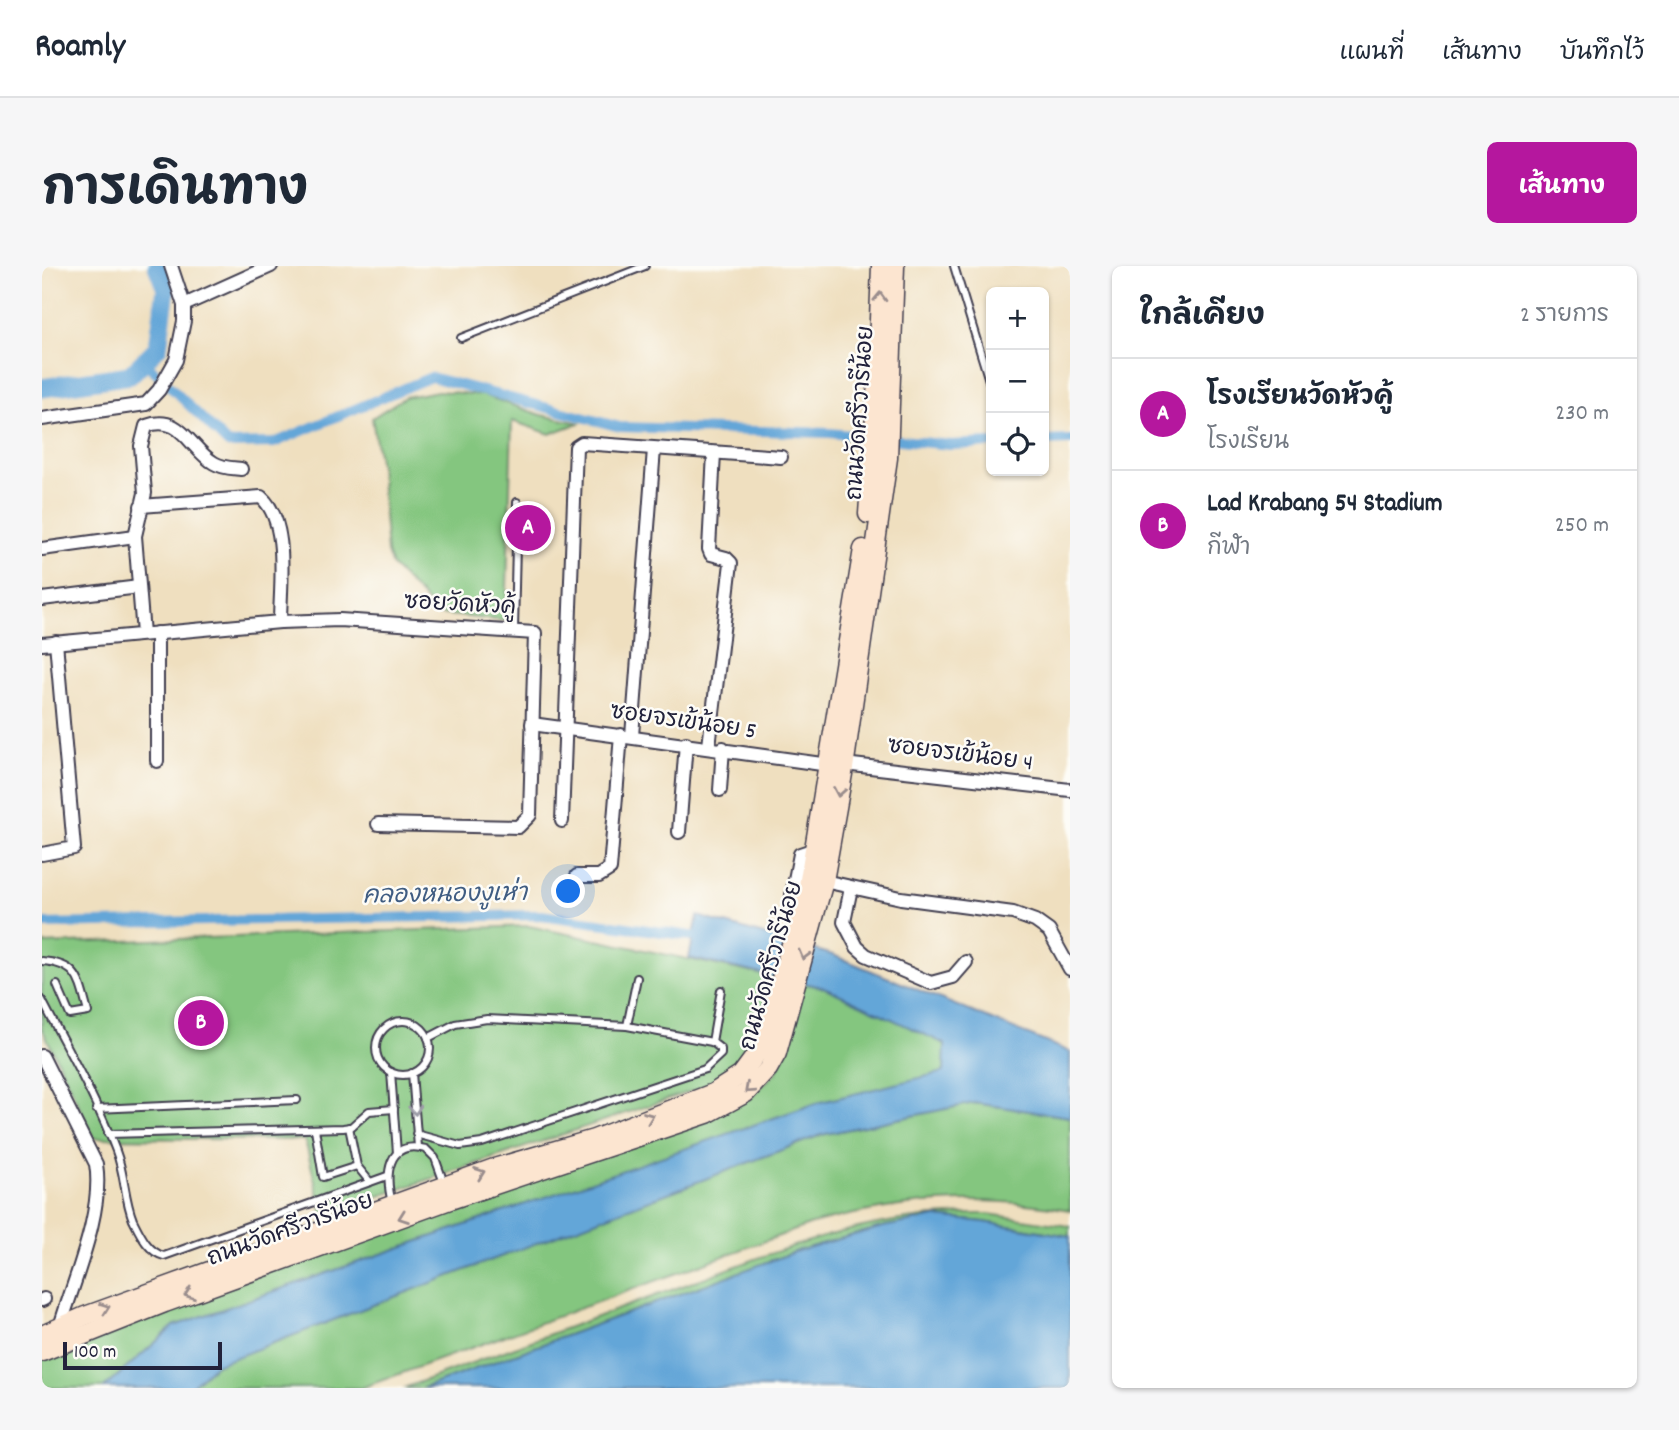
<!DOCTYPE html>
<html lang="th">
<head>
<meta charset="utf-8">
<style>
	body { margin:0; font-family:Dekko,"Playpen Sans Thai",sans-serif; background:#f6f6f7; color:#1f2937 }
	.controls { position:absolute; right:21px; top:21px; display:grid; overflow:hidden; border-radius:10px; box-shadow:0 2px 5px #0004 }
	.controls button { width:63px; height:63px; display:grid; place-items:center; padding:0; border:0; border-bottom:2px solid #e0e1e3; background:#fff; color:#1f2937; font:35px sans-serif }
	.scale { position:absolute; left:21px; bottom:18px; width:159px; box-sizing:border-box; padding-left:7px; border:4px solid #22223b; border-top:0; font-size:19px; line-height:24px; white-space:nowrap; color:#22223b; -webkit-text-stroke:5px #fdfcf7; paint-order:stroke }
	.you { position:absolute; left:527px; top:626px; width:24px; height:24px; margin:-18px; border:5px solid #fff; border-radius:50%; background:#1a73e8; box-shadow:0 0 0 10px #1a73e833 }
	.badge { display:grid; place-items:center; width:46px; height:46px; border-radius:50%; background:#b5179e; color:#fff; font-size:23px; font-weight:700 }
	.pin { position:absolute; translate:-50% -50%; border:4px solid #fff; box-shadow:0 2px 7px #0006 }
	.list { margin:0; padding:0; list-style:none }
	h2 { display:flex; justify-content:space-between; align-items:center; height:91px; margin:0; padding:0 28px; font-size:30px }
	h2 small { font-size:23px; font-weight:400; color:#747a83 }
	.list li { display:grid; grid-template-columns:46px 1fr auto; gap:21px; align-items:center; box-sizing:border-box; height:112px; padding:0 28px; border-top:2px solid #e0e1e3 }
	.list b { display:block; font-size:26px; white-space:nowrap }
	.list p { margin:0; font-size:23px; white-space:nowrap; color:#747a83 }
	.list em { font-size:23px; font-style:normal; color:#747a83 }
	.icon { flex:none; width:38px; height:38px; fill:none; stroke:currentColor; stroke-width:2; stroke-linecap:round; stroke-linejoin:round }
	.map { position:relative; flex:none; width:1028px; height:1122px; overflow:hidden; border-radius:10px }
	header { display:flex; align-items:center; gap:42px; box-sizing:border-box; height:98px; padding:0 35px; background:#fff; border-bottom:2px solid #e0e1e3 }
	header strong { font-size:33px }
	nav { display:flex; gap:38px; margin-inline-start:auto; font-size:24px }
	.intro { display:flex; align-items:center; justify-content:space-between; box-sizing:border-box; height:168px; padding:0 42px }
	h1 { margin:0; font-size:49px }
	.button { padding:18px 32px; border-radius:10px; background:#b5179e; color:#fff; font-size:24px; font-weight:700 }
	main { display:flex; gap:42px; padding:0 42px }
	aside { flex:1; background:#fff; border-radius:10px; box-shadow:0 2px 5px #0004 }
	.map>svg:first-child { display:block }
	.green { fill:#84c67f; stroke:#53745d; stroke-width:2 }
	.water { fill:#64a6d8; stroke:#43648a; stroke-width:2 }
	.lines { fill:none; stroke-linecap:round; stroke-linejoin:round }
	.canal { stroke:#64a6d8; stroke-width:10 }
	.river { stroke:#64a6d8; stroke-width:19 }
	.lane-casing { stroke:#413e4f; stroke-width:10 }
	.street-casing { stroke:#413e4f; stroke-width:16 }
	.secondary-casing { stroke:#413e4f; stroke-width:21 }
	.lane { stroke:#fff; stroke-width:6 }
	.street { stroke:#fff; stroke-width:12 }
	.secondary { stroke:#fce5d0; stroke-width:18 }
	.oneway { stroke:#9a8d8d }
	.oneway2 { stroke:#9c9ca7 }
	.labels { text-anchor:middle; dominant-baseline:central; stroke-width:5; stroke-linejoin:round; paint-order:stroke }
	.street-label { font-size:23px; fill:#22223b; stroke:#fdfcf7 }
	.water-label { font-size:24px; font-style:italic; fill:#405d82; stroke:#fdfcf7 }
</style>
</head>
<body>
<header>
<strong>Roamly</strong>
<nav><a>แผนที่</a><a>เส้นทาง</a><a>บันทึกไว้</a></nav>
</header>
<div class="intro"><h1>การเดินทาง</h1><a class="button">เส้นทาง</a></div>
<main>
<div class="map">
<svg width="1028" height="1122" viewBox="0 0 1028 1122">
	<rect width="100%" height="100%" fill="#fdfcf7"/>
	<filter id="ink" filterUnits="userSpaceOnUse"><feTurbulence type="fractalNoise" baseFrequency=".0143" numOctaves="2"/><feDisplacementMap in="SourceGraphic" scale="14" xChannelSelector="R" yChannelSelector="G"/><feConvolveMatrix kernelMatrix="1 2 1 2 8 2 1 2 1" color-interpolation-filters="sRGB"/></filter>
	<filter id="wash" filterUnits="userSpaceOnUse"><feTurbulence type="fractalNoise" baseFrequency=".00686" numOctaves="4" result="noise"/><feDisplacementMap in="SourceGraphic" scale="28" xChannelSelector="R" yChannelSelector="G"/><feGaussianBlur stdDeviation="1.57" result="paint"/><feColorMatrix in="noise" values="0 0 0 0 0 0 0 0 0 0 0 0 0 0 0 0 0 1.4 0 .05"/><feComposite in="paint" operator="in"/></filter>
	<g filter="url(#wash)">
		<rect width="100%" height="100%" fill="#efdfbf"/>
		<g class="green">
			<polygon points="396,125 441,129 499,149 537,157 508,168 470,155 464,355 397,348 350,300 345,286 338,201 330,152 363,131"/>
			<polygon points="487,660 784,722 904,778 902,807 775,837 132,1060 62,1122 0,1122 0,1094 123,1037 707,833 734,806 749,767 710,781 683,814 281,949 263,874 52,872 0,762 0,678"/>
			<path d="M 932,837 L 1028,851 L 1028,944 C 935,928 860,934 770,958 L 319,1122 L 147,1122 L 173,1099 L 779,869 Z"/>
			<path d="M 946,948 L 1028,960 L 1028,970 L 942,956 L 894,951 L 840,961 L 758,984 L 381,1122 L 362,1122 C 452,1089 542,1055 632,1023 C 740,983 828,946 946,948 Z"/>
		</g>
		<g class="water">
			<polygon points="656,650 791,689 1028,786 1028,851 932,837 779,869 173,1099 147,1122 62,1122 132,1060 775,837 902,806 903,778 784,722 647,692"/>
			<polygon points="894,951 942,956 1028,970 1028,1122 381,1122 758,984 840,961"/>
		</g>
		<g class="lines">
			<g class="canal">
				<polyline points="102,95 186,178 232,177 389,111 578,161 788,167 909,179 949,177"/>
				<polyline points="1002,175 1028,174"/>
				<polyline points="0,658 499,649 663,672"/>
			</g>
			<polyline class="river" points="0,122 88,109 116,81 124,23 115,0"/>
		</g>
	</g>
	<g filter="url(#ink)">
		<g class="lines">
			<defs>
				<g id="lane">
					<polyline points="912,0 949,121"/>
					<polyline points="419,72 603,0"/>
					<polyline points="472,364 475,236"/>
					<path d="M 0,695 C 37,698 37,714 46,746 L 28,749 L 15,719"/>
					<path d="M 0,734 C 25,783 55,834 74,885 C 83,908 82,932 91,954 C 98,968 106,986 122,990 L 345,910"/>
					<circle cx="361" cy="782" r="27"/>
					<polyline points="585,760 595,712"/>
					<polyline points="670,776 679,724"/>
					<polyline points="349,806 355,887"/>
					<polyline points="370,807 376,881"/>
					<polyline points="54,843 255,834"/>
					<polyline points="307,861 315,900 328,916"/>
					<polyline points="273,863 281,911 315,900"/>
					<polyline points="66,868 301,862 309,861 327,845 352,843"/>
					<polyline points="374,868 418,880 440,877 663,803 679,788 679,783 670,776 585,760 445,753 413,758 386,772"/>
					<path d="M 350,937 C 343,910 344,873 384,883 L 393,892 L 402,917"/>
				</g>
				<g id="street">
					<polyline points="142,39 229,0"/>
					<polyline points="0,153 104,138 117,124 134,94 142,55 142,39 129,0"/>
					<path d="M 99,240 L 219,231 C 248,256 238,321 238,356"/>
					<polyline points="0,283 93,270"/>
					<polyline points="0,333 97,321"/>
					<polyline points="115,367 115,495"/>
					<path d="M 101,368 L 93,270 L 103,227 L 99,180 L 104,160 C 139,147 147,182 172,197 C 180,202 190,202 199,203"/>
					<polyline points="0,378 238,356 298,354 493,367 488,549 476,561 336,558"/>
					<polyline points="490,458 787,499"/>
					<polyline points="590,470 612,183"/>
					<polyline points="667,480 689,297 684,292 669,288 667,283 672,187"/>
					<polyline points="802,498 1028,524"/>
					<polyline points="678,524 681,482"/>
					<polyline points="520,555 534,181 540,177 739,191"/>
					<polyline points="637,566 644,477"/>
					<polyline points="0,588 32,582 14,376"/>
					<polyline points="535,610 557,610 568,603 579,469"/>
					<polyline points="782,615 859,632 971,647 993,655 1007,665 1028,703"/>
					<polyline points="809,622 802,656 815,681 824,689 889,717 911,711 924,696"/>
					<polyline points="750,629 758,588 773,583"/>
					<path d="M 0,790 L 54,898 C 62,946 32,1013 18,1061"/>
					<polyline points="0,1034 2,1033"/>
				</g>
				<g id="secondary">
					<polyline points="826,248 834,134 839,0"/>
					<polyline points="0,1069 43,1050 452,902 552,873 671,827 699,809 719,782 766,620 821,283"/>
					<polyline points="0,1086 123,1037 408,934 665,848 704,827 726,803 735,787 782,615 802,502 846,192 853,0"/>
				</g>
			</defs>
			<use href="#lane" class="lane-casing"/>
			<use href="#street" class="street-casing"/>
			<use href="#secondary" class="secondary-casing"/>
			<use href="#lane" class="lane"/>
			<use href="#street" class="street"/>
			<use href="#secondary" class="secondary"/>
		</g>
		<defs><path id="oneway-chevron" d="M-2-3.5L2.5 0L-2 3.5" fill="none" stroke-width="1.6" stroke-linecap="round" stroke-linejoin="round" transform="scale(1.75)"/></defs>
		<g class="oneway">
			<use href="#oneway-chevron" transform="translate(838 31) rotate(-88)"/>
			<use href="#oneway-chevron" transform="translate(797 526) rotate(100)"/>
			<use href="#oneway-chevron" transform="translate(762 689) rotate(105)"/>
			<use href="#oneway-chevron" transform="translate(707 823) rotate(138)"/>
			<use href="#oneway-chevron" transform="translate(607 851) rotate(-21)"/>
			<use href="#oneway-chevron" transform="translate(438 907) rotate(-20)"/>
			<use href="#oneway-chevron" transform="translate(361 951) rotate(160)"/>
			<use href="#oneway-chevron" transform="translate(147 1028) rotate(160)"/>
			<use href="#oneway-chevron" transform="translate(63 1042) rotate(-20)"/>
		</g>
		<use class="oneway2" href="#oneway-chevron" transform="translate(373 844) rotate(86)"/>
	</g>
	<g class="labels">
		<g class="street-label">
			<text transform="translate(820 147) rotate(-86)">ถนนวัดศรีวารีน้อย</text>
			<text transform="translate(418 340) rotate(3)">ซอยวัดหัวคู้</text>
			<text transform="translate(641 457) rotate(8)">ซอยจรเข้น้อย 5</text>
			<text transform="translate(918 490) rotate(7)">ซอยจรเข้น้อย 4</text>
			<text transform="translate(731 700) rotate(-74)">ถนนวัดศรีวารีน้อย</text>
			<text transform="translate(249 965) rotate(-20)">ถนนวัดศรีวารีน้อย</text>
		</g>
		<g class="water-label">
			<text transform="translate(403 630) rotate(-1)">คลองหนองงูเห่า</text>
		</g>
	</g>
</svg>
<div class="controls">
<button>+</button>
<button>−</button>
<button><svg class="icon" aria-label="locate" viewBox="0 0 24 24"><circle cx="12" cy="12" r="6"/><path d="M12 2v4M12 18v4M2 12h4M18 12h4"/></svg></button>
</div>
<div class="scale">100 m</div>
<div class="you"></div>
<div class="pin badge" style="left:486px;top:262px">A</div>
<div class="pin badge" style="left:159px;top:757px">B</div>
</div>
<aside>
<h2>ใกล้เคียง<small>2 รายการ</small></h2>
<ul class="list">
<li><span class="badge">A</span><div><b>โรงเรียนวัดหัวคู้</b><p>โรงเรียน</p></div><em>230 m</em></li>
<li><span class="badge">B</span><div><b>Lad Krabang 54 Stadium</b><p>กีฬา</p></div><em>250 m</em></li>
</ul>
</aside>
</main>
</body>
</html>
